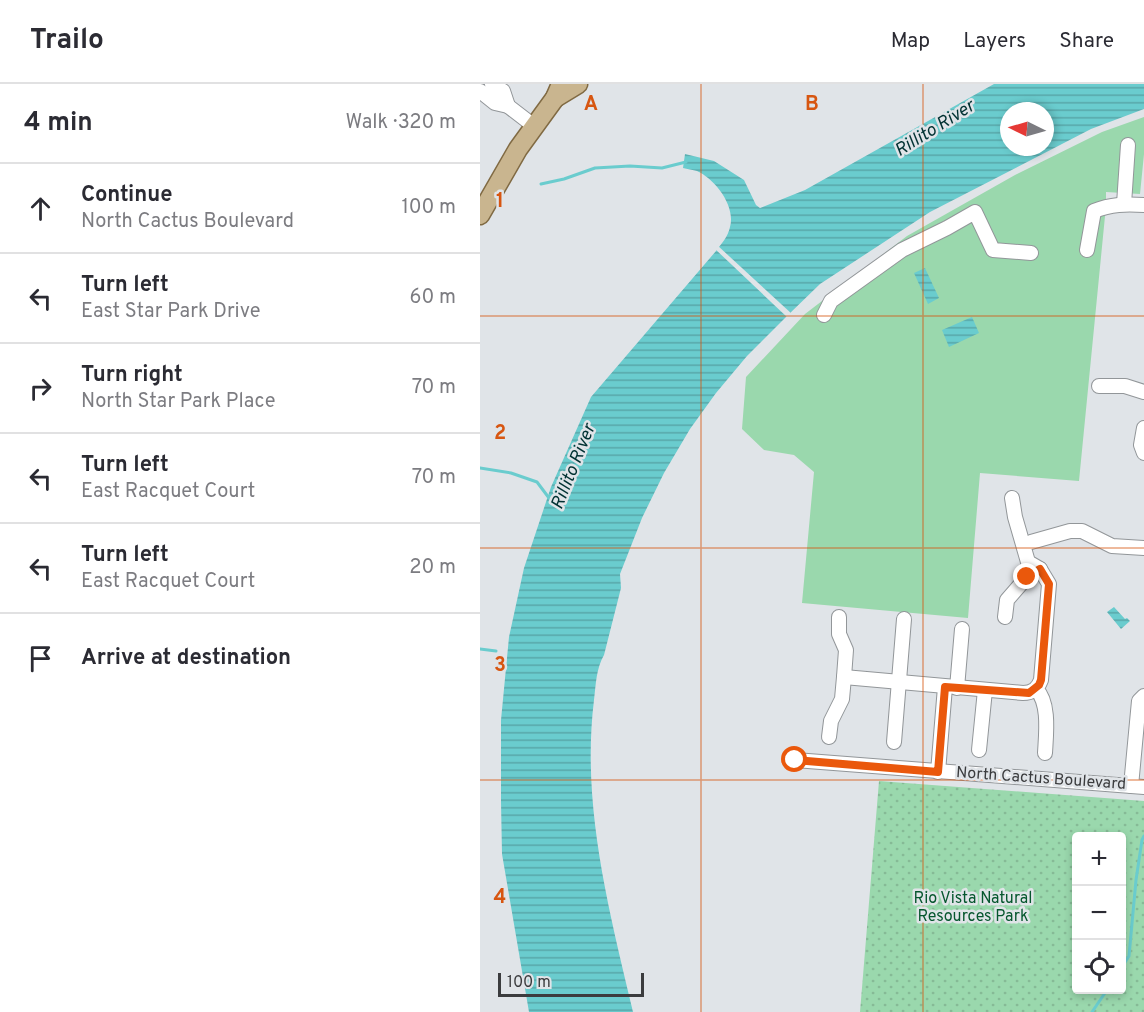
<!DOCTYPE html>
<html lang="en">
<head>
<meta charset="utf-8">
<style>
	body { margin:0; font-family:Overpass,sans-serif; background:#f7f7f7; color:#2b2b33 }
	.controls { position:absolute; right:18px; bottom:18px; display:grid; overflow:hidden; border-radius:6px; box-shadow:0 3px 9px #0003 }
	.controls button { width:54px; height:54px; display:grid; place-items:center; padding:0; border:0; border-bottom:2px solid #e1e1e2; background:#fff; color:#2b2b33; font:30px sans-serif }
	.compass { position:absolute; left:520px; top:18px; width:54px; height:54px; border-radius:50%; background:#fff; box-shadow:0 3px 9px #0003; rotate:275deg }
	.scale { position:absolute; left:18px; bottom:15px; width:146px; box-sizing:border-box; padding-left:6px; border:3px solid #3b3c3e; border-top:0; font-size:16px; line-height:21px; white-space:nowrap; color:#3b3c3e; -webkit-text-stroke:4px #e0e4e8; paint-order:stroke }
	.stop { position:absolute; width:18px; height:18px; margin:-14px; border:4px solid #ea580c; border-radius:50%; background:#fff }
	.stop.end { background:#ea580c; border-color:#fff; box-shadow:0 2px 6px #0008 }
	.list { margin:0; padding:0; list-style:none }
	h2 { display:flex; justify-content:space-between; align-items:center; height:78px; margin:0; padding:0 24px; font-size:26px }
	h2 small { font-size:20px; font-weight:400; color:#7c7c81 }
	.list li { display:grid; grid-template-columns:39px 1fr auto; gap:18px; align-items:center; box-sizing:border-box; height:90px; padding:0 24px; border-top:2px solid #e1e1e2 }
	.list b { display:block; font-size:22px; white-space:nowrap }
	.list p { margin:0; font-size:20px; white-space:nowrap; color:#7c7c81 }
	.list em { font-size:20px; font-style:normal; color:#7c7c81 }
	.icon { flex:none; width:33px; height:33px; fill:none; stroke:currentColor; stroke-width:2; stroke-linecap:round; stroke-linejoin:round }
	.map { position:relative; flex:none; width:664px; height:928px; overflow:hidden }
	header { display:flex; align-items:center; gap:36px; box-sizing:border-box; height:84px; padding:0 30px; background:#fff; border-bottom:2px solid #e1e1e2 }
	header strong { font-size:28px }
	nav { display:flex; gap:33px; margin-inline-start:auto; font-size:21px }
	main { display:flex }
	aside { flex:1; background:#fff }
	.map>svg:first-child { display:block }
	.green { fill:url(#green-dots); fill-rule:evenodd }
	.pitch { fill:#9ad8ad }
	.water { fill:url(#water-rules); fill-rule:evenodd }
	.pier { fill:#e0e4e8 }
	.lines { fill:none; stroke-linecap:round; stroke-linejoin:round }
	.stream { stroke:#6accce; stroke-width:3 }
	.minor-casing { stroke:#929699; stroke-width:16 }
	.major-casing { stroke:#806a43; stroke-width:21 }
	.minor { stroke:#fff; stroke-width:14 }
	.major { stroke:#c9b58f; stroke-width:18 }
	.route { stroke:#ea580c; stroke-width:8 }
	.grid { fill:none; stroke:#d75611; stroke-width:1.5; stroke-opacity:0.55 }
	.labels { text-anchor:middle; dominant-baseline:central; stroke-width:5; stroke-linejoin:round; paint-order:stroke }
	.street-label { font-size:16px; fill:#3b3c3e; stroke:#e0e4e8 }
	.park-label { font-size:16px; fill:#06572e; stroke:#e0e4e8 }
	.water-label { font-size:18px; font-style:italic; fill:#003132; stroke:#e0e4e8 }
	.grid-label { font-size:20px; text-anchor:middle; font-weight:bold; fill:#d75611; stroke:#e0e4e8; stroke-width:5; stroke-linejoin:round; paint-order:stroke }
</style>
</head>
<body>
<header>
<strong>Trailo</strong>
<nav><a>Map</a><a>Layers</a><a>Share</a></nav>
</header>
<main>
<aside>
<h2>4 min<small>Walk · 320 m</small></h2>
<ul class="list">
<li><svg class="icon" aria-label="ahead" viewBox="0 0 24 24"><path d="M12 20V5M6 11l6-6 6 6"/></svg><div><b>Continue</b><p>North Cactus Boulevard</p></div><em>100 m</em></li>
<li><svg class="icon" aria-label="left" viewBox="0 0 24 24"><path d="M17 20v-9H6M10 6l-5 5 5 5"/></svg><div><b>Turn left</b><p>East Star Park Drive</p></div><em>60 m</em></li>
<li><svg class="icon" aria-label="right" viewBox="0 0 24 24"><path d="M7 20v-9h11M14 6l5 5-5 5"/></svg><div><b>Turn right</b><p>North Star Park Place</p></div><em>70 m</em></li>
<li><svg class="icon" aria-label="left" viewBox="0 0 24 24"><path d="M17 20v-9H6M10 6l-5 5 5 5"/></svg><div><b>Turn left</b><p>East Racquet Court</p></div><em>70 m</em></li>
<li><svg class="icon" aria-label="left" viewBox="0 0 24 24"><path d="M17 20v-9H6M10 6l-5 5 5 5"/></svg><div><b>Turn left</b><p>East Racquet Court</p></div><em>20 m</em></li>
<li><svg class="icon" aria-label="arrive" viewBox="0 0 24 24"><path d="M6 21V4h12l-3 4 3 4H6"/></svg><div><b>Arrive at destination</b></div></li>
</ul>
</aside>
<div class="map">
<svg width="664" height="928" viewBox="0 0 664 928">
	<defs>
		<pattern id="green-dots" width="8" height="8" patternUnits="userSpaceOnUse" patternTransform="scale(1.5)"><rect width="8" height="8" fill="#9ad8ad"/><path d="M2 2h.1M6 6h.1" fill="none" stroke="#86ba96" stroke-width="1.8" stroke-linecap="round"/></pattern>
		<pattern id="water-rules" width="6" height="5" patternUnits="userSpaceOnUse" patternTransform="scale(1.5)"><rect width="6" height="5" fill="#6accce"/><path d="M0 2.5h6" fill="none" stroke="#58a7a9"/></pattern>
	</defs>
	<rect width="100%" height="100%" fill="#e0e4e8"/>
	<path class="green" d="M 399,697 L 664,717 L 664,928 L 380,928 ZM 642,752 L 642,906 L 596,906 L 596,752 Z"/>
	<polygon class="pitch" points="664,33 664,70 660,110 626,108 626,122 599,397 500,389 488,534 322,519 334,388 314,371 284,366 262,345 266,293 325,230 427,152 535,91 622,48"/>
	<g class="water">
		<path d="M 514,0 L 664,0 L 664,25 L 611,45 L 450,128 L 340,200 L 306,233 L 267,272 L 236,309 L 210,345 L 184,389 L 162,434 L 140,490 L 141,504 L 124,571 C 116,585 116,600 114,616 C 101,721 129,826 153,928 L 49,928 L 22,770 L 21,718 L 21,636 L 29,553 L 44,484 L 71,403 L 111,313 L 236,167 C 241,160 248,153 250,143 C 256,122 235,95 217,87 C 213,86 207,85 203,84 L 205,70 L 234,77 L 264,96 L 276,121 L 280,124 L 325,106 ZM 529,27 L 565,27 L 565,63 L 529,63 Z"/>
		<polygon points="445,184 459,214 448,220 434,189"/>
		<polygon points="492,233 499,249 469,263 462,246"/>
		<polygon points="634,523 645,535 647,534 650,537 641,545 627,528"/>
	</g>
	<polygon class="pier" points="237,161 312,230 308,234 234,164"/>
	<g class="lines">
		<g class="stream">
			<polyline points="61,100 84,95 115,84 150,82 182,84 206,78"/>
			<polyline points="0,384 31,389 57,398 69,414"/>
			<polyline points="0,565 16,567"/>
			<polyline points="642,883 649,872 656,796 662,756 664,752"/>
			<polyline points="612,928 627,906"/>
		</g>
		<defs>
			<g id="minor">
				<polyline points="0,7 15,19 28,22 23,7 12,0"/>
				<polyline points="28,22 54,42"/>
				<polyline points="644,120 648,61"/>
				<path d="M 607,166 L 614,127 C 631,120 646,120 664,121"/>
				<polyline points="344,231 351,217 422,166 467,144 495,128 513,166 551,169"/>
				<polyline points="619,302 645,302 664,308"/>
				<polyline points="664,344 661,361 664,369"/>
				<polyline points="551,458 590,447 602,447 632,462 664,464"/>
				<polyline points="525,533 527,516 547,493 560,485"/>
				<path d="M 364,593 L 543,609 C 553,609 558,604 561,596 L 569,500 L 560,485 L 548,478 L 535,433 L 532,414"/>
				<polyline points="477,604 482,545"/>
				<path d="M 556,605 C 570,619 566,650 565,669"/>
				<polyline points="349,653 351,637 362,615 364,593 366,566 359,550 359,533"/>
				<polyline points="414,658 424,535"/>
				<polyline points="499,666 505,606"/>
				<polyline points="315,676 664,703"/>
				<polyline points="458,688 465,603"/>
				<polyline points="651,702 659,617 664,612"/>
			</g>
			<g id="major">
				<polyline points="75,14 98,0"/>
				<polyline points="0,131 38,65 75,14 81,0"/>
			</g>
		</defs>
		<use href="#minor" class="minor-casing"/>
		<use href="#major" class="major-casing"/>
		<use href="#minor" class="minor"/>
		<use href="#major" class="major"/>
	</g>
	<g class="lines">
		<polyline class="route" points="315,676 458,688 465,603 549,609 559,601 561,596 569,500 560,485 547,493"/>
	</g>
	<path class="grid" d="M 221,0 L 221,928M 443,0 L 443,928M 0,232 L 664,232M 0,464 L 664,464M 0,696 L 664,696"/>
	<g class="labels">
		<g class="street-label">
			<text transform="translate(561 695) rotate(4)">North Cactus Boulevard</text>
		</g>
		<g class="park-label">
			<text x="493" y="815">Rio Vista Natural<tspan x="493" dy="18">Resources Park</tspan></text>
		</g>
		<g class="water-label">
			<text transform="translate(455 45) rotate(-32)">Rillito River</text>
			<text transform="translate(94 383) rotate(-68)">Rillito River</text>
		</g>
	</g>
	<g class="grid-label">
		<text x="111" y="26">A</text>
		<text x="332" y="26">B</text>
		<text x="20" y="123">1</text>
		<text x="20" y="355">2</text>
		<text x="20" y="587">3</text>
		<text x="20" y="819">4</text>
	</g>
</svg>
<div class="controls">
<button>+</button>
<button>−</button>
<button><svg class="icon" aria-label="locate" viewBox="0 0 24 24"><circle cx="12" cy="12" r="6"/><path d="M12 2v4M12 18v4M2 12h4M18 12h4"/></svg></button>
</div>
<svg class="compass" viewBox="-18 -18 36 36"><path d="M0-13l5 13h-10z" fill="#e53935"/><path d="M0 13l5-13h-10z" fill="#7c7c81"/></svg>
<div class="scale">100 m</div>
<div class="stop" style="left:315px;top:676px"></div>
<div class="stop end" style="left:547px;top:493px"></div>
</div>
</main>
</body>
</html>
